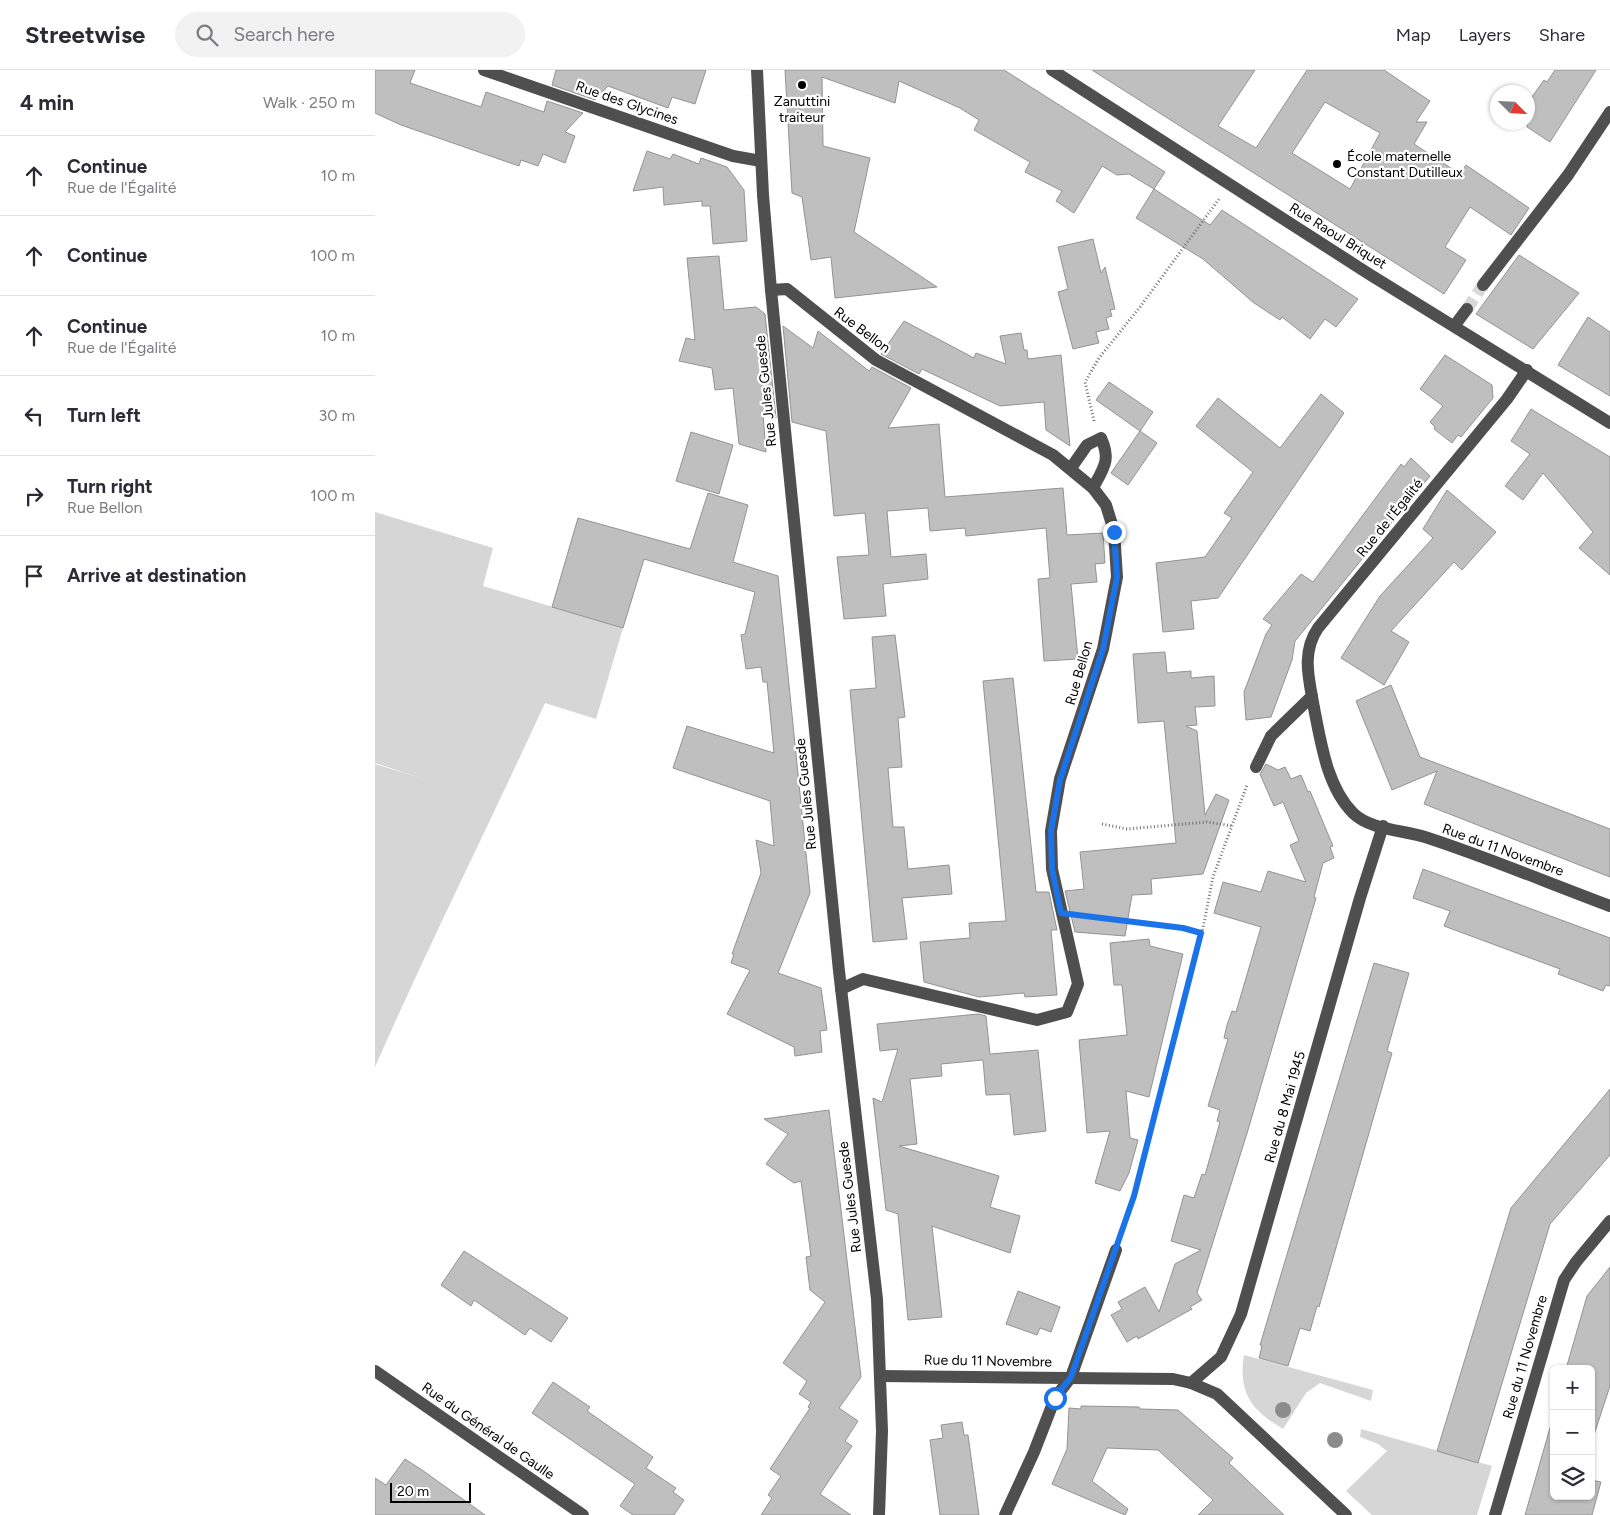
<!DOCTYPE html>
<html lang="en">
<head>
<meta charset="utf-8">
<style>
	body { margin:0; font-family:Figtree,sans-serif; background:#f2f2f3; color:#2b2b33 }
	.controls { position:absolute; right:15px; bottom:15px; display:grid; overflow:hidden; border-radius:8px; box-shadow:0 1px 4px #0004 }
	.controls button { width:45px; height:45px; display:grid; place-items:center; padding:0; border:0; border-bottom:1px solid #e1e1e2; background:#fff; color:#2b2b33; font:25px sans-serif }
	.compass { position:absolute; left:1115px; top:15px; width:45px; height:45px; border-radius:50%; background:#fff; box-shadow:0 1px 4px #0004; rotate:114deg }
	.scale { position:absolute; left:15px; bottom:12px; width:81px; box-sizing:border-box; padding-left:5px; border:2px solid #000; border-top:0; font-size:14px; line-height:18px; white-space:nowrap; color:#000; -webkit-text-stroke:4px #fff; paint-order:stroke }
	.stop { position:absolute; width:15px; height:15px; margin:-11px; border:4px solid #1a73e8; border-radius:50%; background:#fff }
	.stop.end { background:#1a73e8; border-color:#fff; box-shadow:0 1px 5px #0008 }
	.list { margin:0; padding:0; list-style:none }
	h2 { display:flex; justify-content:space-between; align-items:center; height:65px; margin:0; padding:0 20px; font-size:21px }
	h2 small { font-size:16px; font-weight:400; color:#7c7c81 }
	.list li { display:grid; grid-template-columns:32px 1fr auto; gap:15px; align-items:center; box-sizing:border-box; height:80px; padding:0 20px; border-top:1px solid #e1e1e2 }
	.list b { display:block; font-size:19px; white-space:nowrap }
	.list p { margin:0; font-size:16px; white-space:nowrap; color:#7c7c81 }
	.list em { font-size:16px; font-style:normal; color:#7c7c81 }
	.icon { flex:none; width:28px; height:28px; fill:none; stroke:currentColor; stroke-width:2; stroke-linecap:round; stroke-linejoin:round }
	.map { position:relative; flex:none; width:1235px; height:1445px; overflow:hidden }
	header { display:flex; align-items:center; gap:30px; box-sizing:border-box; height:70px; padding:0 25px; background:#fff; border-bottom:1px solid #e1e1e2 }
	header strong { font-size:24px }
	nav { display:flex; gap:28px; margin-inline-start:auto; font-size:18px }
	.search { width:350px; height:45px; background:#f2f2f3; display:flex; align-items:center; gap:12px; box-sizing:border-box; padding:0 18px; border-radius:28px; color:#7c7c81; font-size:19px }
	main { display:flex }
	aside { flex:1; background:#fff }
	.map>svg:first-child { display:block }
	.green { fill:#d6d6d6 }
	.building { fill:#bfbfbf; stroke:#939393; fill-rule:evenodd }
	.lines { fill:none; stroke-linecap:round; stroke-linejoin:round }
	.minor-tunnel { stroke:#d9d9d9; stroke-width:12; stroke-dasharray:12 6; stroke-linecap:butt }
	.path { stroke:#717171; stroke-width:3; stroke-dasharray:1 2.5; stroke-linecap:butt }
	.minor { stroke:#4f4f4f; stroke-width:12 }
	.tree { fill:#8c8c8c }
	.route { stroke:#1a73e8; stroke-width:6 }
	.poi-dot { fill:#000; stroke:#fff; stroke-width:2 }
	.labels { text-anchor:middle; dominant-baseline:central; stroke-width:4.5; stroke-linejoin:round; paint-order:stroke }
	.poi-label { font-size:14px; fill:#000; stroke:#fff }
	.street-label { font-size:14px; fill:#000; stroke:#fff }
</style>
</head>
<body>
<header>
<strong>Streetwise</strong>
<div class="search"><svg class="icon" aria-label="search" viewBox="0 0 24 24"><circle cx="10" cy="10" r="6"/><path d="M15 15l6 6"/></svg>Search here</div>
<nav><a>Map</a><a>Layers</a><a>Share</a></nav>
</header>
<main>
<aside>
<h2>4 min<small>Walk · 250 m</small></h2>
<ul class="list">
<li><svg class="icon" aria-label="ahead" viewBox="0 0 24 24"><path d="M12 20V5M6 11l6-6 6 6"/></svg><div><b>Continue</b><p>Rue de l'Égalité</p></div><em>10 m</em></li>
<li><svg class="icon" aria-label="ahead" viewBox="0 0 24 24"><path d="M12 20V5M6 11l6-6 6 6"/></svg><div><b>Continue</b></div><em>100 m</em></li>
<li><svg class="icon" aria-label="ahead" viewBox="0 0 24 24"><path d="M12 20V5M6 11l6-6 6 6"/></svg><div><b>Continue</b><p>Rue de l'Égalité</p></div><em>10 m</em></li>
<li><svg class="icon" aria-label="left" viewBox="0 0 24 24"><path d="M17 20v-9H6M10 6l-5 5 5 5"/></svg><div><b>Turn left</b></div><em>30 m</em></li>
<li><svg class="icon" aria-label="right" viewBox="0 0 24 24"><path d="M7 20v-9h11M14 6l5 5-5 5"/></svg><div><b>Turn right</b><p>Rue Bellon</p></div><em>100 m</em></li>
<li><svg class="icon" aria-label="arrive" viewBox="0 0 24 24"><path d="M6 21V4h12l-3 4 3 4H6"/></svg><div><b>Arrive at destination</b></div></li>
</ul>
</aside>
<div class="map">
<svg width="1235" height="1445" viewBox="0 0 1235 1445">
	<rect width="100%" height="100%" fill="#fff"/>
	<g class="green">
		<path d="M 0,442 L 118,478 L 108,516 L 248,558 L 221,649 L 170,633 C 114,755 54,874 0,997 L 0,694 L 49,709 L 0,693 Z"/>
		<path d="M 869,1285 L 998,1320 L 996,1331 L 945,1313 L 931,1323 L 908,1359 C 876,1340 863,1322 869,1285 Z"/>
		<polygon points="986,1359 1117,1396 1102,1445 997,1445 971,1421 1012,1381 1003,1374 985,1367"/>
	</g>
	<g class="building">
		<polygon points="0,0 40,0 35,13 106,37 111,22 169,42 172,31 208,43 190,62 200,66 190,93 168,84 163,96 146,90 144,96 26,55 0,43"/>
		<polygon points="181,0 331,0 320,34 297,27 293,38 233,16 220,30 177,15"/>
		<polygon points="410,0 629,0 790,102 779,119 754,104 742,105 727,96 699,143 681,131 687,121 650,102 655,92 599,60 604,50 585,38 524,11 520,33 447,7 448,76 495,88 479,162 562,217 460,228 456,187 436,190 427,127 417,123"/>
		<path d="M 717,0 L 880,0 L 843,56 L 881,78 L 932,0 L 1009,0 L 1055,31 L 1041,52 L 1052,52 L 1039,74 L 1085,104 L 1091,95 L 1154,138 L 1136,165 L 1095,137 L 1070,177 L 1091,190 L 1069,224 ZM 950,32 L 1005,63 L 975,119 L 917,83 Z"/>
		<polygon points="1180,0 1221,0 1175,72 1152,57 1152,34 1169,10 1172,12"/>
		<polygon points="272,81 295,89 298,84 324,94 326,88 352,97 369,120 372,171 338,174 335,136 327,136 327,131 289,135 288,117 258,121"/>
		<polygon points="779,119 835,155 847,140 983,229 961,257 950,249 935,269 907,247 905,250 879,233 828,189 761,148"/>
		<polygon points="718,169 726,203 730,197 740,239 735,240 737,246 731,248 734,259 721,262 724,273 698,279 683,222 693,219 683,177"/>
		<polygon points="1144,185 1204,223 1158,279 1101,244"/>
		<polygon points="344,186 349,240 381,237 390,244 401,348 388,344 391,382 364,374 358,318 340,320 337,298 304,291 311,268 320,270 312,188"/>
		<polygon points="1213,247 1235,262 1235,326 1183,295"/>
		<polygon points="529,251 599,288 601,283 631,294 625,266 646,263 649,280 652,280 653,289 686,285 695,376 671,360 669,332 625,336 547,299 544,304 506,284"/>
		<polygon points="408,256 438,278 443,261 494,301 497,297 536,318 513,358 564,354 570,427 688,418 692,465 728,463 730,493 720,494 722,512 696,514 703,589 669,591 663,509 675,508 671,458 591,466 590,458 555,461 553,438 512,441 516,487 551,484 553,509 508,514 511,546 469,549 462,487 494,485 490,443 459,446 451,361 417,352"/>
		<polygon points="1070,285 1117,315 1118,328 1086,367 1083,365 1077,373 1059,359 1060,357 1055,352 1068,336 1045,319"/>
		<polygon points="734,312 778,342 765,361 782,373 753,415 736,403 765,361 721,330"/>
		<polygon points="946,324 969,343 843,528 816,531 819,559 788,562 781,493 830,487 857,448 849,443 878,402 821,356 843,328 905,378"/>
		<polygon points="1156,339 1235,387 1235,505 1204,478 1218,462 1168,403 1148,430 1130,416 1155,384 1136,371"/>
		<polygon points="316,362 358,375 344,424 301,411"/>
		<polygon points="1036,388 1055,406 920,571 917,590 896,647 871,650 869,622 891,564 897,555 888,549 926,504 938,512 1026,394 1029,397"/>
		<polygon points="1072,420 1121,462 1087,500 1079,492 1016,561 1034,572 1009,615 966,588 1005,526 1058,468 1048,459"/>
		<polygon points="333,423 373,435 358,492 403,506 435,823 403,903 446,918 452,960 445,961 447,982 420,986 419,977 352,944 375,900 356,893 359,884 357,884 386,803 381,770 399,776 395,731 298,698 312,656 399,683 392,612 388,612 386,597 371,599 366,565 370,564 380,522 269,489 248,558 177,537 203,448 315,479"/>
		<polygon points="520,565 530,647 523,648 527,697 513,698 518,757 529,757 533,799 574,795 577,824 527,828 532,869 498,872 475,620 501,618 497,567"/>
		<polygon points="790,582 792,603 816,601 816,608 839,606 840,636 820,637 822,655 811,656 822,661 830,745 841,724 854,730 828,804 776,809 777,824 757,825 750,866 700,862 690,821 709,819 705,782 801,773 789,651 763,653 758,584"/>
		<polygon points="638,608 661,822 674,822 682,860 676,860 682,925 650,927 649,923 604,927 549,912 545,872 595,868 594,853 631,851 608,611"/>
		<polygon points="1016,615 1045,687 1235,759 1235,807 1049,734 1062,701 1017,720 981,631"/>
		<polygon points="891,694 903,700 910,697 916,709 926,705 933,722 935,721 958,776 955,777 959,788 948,793 939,827 941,828 873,1060 822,1223 827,1230 815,1237 817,1239 763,1269 762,1266 752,1272 736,1245 747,1239 743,1232 770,1217 784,1242 800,1194 826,1180 796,1171 809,1125 819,1128 827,1104 830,1105 845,1052 842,1051 845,1040 833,1036 853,969 849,968 852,955 857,941 861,942 886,857 839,843 848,812 886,822 893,801 931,812 915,775 924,771 908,732 899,736 885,704"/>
		<polygon points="1048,799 1235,868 1235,916 1231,915 1228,921 1183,904 1185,899 1069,856 1075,841 1038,828"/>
		<polygon points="774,869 775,876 808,884 774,1027 751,1021 755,1068 763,1070 754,1103 745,1121 720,1113 735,1061 712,1063 704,970 752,965 747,915 739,915 735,873"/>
		<polygon points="999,893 1034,903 1012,981 1017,983 944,1237 942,1236 935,1261 925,1258 913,1296 884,1288 887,1276 885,1275"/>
		<polygon points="603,944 611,946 615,984 663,980 671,1061 639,1065 635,1024 611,1025 608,990 566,994 567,1006 535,1009 542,1074 524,1076 624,1106 615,1137 645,1146 635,1183 557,1156 567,1247 533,1250 523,1144 511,1140 498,1028 507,1032 523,979 505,981 502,954"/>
		<polygon points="1235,1019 1235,1085 1175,1154 1103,1393 1062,1381 1136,1138"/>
		<polygon points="454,1040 486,1307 464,1338 483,1351 470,1371 477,1376 445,1424 476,1445 386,1445 397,1428 393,1425 406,1406 395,1399 435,1338 433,1337 436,1332 424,1324 432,1311 408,1293 450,1232 435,1220 431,1187 436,1186 426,1111 419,1113 391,1094 413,1064 389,1049"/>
		<polygon points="89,1181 193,1248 176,1272 155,1258 150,1265 99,1230 96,1236 66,1215"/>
		<polygon points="1235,1197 1235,1316 1216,1374 1216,1299 1191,1299 1212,1226"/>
		<polygon points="643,1221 685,1237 676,1262 665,1258 662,1265 631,1254"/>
		<polygon points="178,1312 215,1337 212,1341 278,1387 271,1398 301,1418 298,1422 309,1430 299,1445 258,1445 245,1436 260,1414 157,1343"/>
		<polygon points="706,1336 764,1337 765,1339 803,1340 858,1388 854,1393 909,1445 823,1445 838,1430 783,1380 732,1378 717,1411 753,1439 750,1445 677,1414 692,1379 694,1338 706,1339"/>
		<polygon points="1179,1344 1179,1426 1216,1426 1216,1410 1226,1412 1217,1445 1150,1445"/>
		<polygon points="587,1352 589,1365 593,1365 604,1445 565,1445 555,1370 568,1368 566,1355"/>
		<polygon points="30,1389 47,1400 110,1445 0,1445 0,1408 11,1415"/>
	</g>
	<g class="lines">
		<polyline class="minor-tunnel" points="1092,239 1108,215"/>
		<g class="path">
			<polyline points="719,351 710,312 724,288 765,237 844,129"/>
			<polyline points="727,754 752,759 832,752 858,756"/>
			<polyline points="709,846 808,858 827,863"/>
			<polyline points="747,1161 759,1126 799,972 827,863 838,807 872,715"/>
		</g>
		<g class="minor">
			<polyline points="109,0 358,86 386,91"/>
			<polyline points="382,0 388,125 396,220 464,901 502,1229 507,1361 504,1445"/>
			<polyline points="677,0 994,204 1235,353"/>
			<polyline points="1108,215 1193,105 1235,42"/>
			<polyline points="396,220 412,219 501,290 678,385 718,418 731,435 739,461 742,507 728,579 685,709 676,761 677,799 703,914 692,942 662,950 488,909 466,919"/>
			<polyline points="1080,255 1092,239"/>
			<path d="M 1152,300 L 1132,329 L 943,558 C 926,583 934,609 939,638 C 946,673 952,717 978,743 C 995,760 1028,760 1050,767 C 1112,787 1173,813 1235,836"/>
			<path d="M 696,398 L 712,375 L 726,368 C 736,390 729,397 718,418"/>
			<polyline points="881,697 896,666 937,626"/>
			<polyline points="0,1301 208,1445"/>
			<polyline points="505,1306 798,1309 816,1313 842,1324 971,1445"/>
			<polyline points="816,1313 846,1287 866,1244 985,828 1008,756"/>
			<polyline points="630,1445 659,1382 680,1328 696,1307 741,1180"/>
			<polyline points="1120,1445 1189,1210 1201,1192 1235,1151"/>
		</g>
	</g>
	<g class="tree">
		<circle cx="908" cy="1340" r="8"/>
		<circle cx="960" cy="1370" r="8"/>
	</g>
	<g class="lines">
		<polyline class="route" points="680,1328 696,1307 759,1126 826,863 808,858 686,843 677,799 676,761 685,710 728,579 742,507 739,462"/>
	</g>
	<g class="poi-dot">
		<circle cx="427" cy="15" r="5"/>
		<circle cx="962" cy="94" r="5"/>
	</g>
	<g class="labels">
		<g class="poi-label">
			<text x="427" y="31">Zanuttini<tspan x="427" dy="16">traiteur</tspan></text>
			<text x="972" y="86" text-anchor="start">École maternelle<tspan x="972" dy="16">Constant Dutilleux</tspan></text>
		</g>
		<g class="street-label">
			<text transform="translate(252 33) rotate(19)">Rue des Glycines</text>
			<text transform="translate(963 166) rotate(32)">Rue Raoul Briquet</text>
			<text transform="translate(487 260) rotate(37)">Rue Bellon</text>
			<text transform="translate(391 321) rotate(-96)">Rue Jules Guesde</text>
			<text transform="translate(1015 448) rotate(-51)">Rue de l'Égalité</text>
			<text transform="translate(704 603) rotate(-74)">Rue Bellon</text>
			<text transform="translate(431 724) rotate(-96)">Rue Jules Guesde</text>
			<text transform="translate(1128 780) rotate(20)">Rue du 11 Novembre</text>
			<text transform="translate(910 1037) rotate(-74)">Rue du 8 Mai 1945</text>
			<text transform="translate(475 1127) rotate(-97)">Rue Jules Guesde</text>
			<text transform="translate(1150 1287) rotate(-74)">Rue du 11 Novembre</text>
			<text transform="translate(613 1291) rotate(1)">Rue du 11 Novembre</text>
			<text transform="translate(113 1361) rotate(35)">Rue du Général de Gaulle</text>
		</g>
	</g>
</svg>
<div class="controls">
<button>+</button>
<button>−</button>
<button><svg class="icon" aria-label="layers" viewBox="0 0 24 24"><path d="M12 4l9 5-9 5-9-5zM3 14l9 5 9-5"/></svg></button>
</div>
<svg class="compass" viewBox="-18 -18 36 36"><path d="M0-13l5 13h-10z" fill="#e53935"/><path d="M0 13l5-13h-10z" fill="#7c7c81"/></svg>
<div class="scale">20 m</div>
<div class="stop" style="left:680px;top:1328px"></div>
<div class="stop end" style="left:739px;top:462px"></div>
</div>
</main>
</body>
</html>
